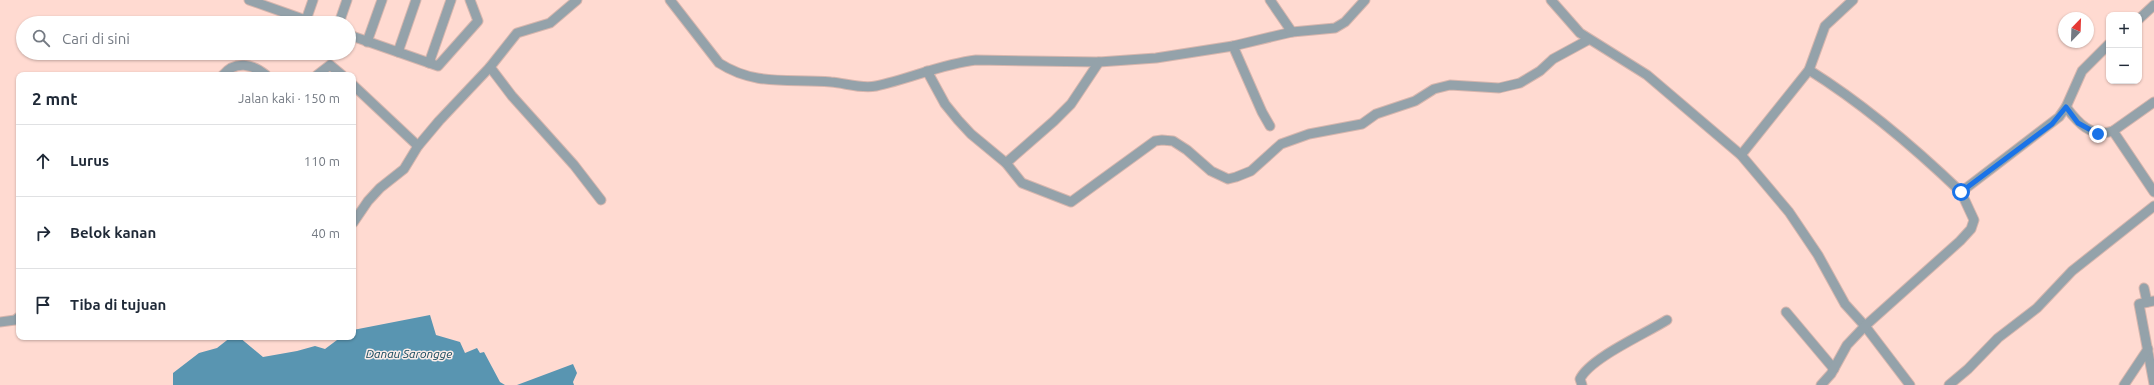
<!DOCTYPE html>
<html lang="id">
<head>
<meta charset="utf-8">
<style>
	body { margin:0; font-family:Ubuntu,sans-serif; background:#f6f6f7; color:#1f2937 }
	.controls { position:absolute; right:12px; top:12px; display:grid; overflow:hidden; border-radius:8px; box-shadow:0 1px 3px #0004 }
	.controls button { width:36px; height:36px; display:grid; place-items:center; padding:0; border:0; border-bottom:1px solid #e0e1e3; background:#fff; color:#1f2937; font:20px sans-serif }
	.compass { position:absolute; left:2058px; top:12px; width:36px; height:36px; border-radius:50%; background:#fff; box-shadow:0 1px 3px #0004; rotate:23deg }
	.stop { position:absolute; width:12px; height:12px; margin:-9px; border:3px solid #1a73e8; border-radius:50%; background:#fff }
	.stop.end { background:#1a73e8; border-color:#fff; box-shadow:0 1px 4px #0008 }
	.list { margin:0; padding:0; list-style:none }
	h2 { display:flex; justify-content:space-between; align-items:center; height:52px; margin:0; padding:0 16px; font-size:17px }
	h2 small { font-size:13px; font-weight:400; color:#747a83 }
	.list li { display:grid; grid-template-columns:26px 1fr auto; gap:12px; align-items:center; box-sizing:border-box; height:72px; padding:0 16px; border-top:1px solid #e0e1e3 }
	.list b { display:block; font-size:15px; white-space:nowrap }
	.list em { font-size:13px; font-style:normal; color:#747a83 }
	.icon { flex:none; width:22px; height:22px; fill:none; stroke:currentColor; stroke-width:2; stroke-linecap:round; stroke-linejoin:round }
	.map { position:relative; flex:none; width:2154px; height:385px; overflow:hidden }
	.search { position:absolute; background:#fff; box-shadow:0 1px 3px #0004; left:16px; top:16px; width:340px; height:44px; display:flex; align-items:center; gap:10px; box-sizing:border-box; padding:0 14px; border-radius:22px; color:#747a83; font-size:15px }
	.panel { position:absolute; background:#fff; box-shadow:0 1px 3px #0004; left:16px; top:72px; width:340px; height:268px; border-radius:8px }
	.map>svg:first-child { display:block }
	.water { fill:#5995b1 }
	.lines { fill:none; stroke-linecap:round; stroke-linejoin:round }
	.street-casing { stroke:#d7b6ae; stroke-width:11 }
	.street { stroke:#94a2aa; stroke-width:9 }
	.route { stroke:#1a73e8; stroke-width:5 }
	.labels { text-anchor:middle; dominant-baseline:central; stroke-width:3; stroke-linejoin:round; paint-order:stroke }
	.water-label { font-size:12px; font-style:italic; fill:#13475b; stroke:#fcede9 }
</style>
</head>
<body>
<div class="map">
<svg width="2154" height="385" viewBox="0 0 2154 385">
	<rect width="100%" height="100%" fill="#ffdad1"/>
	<g class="water">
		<polygon points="430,315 436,335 460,342 465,353 477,348 480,353 484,352 500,382 505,385 173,385 173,373 199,353 217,348 231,337 239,337 263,357 297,351 315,346 325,349 341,337 353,337 353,330"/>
		<polygon points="573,364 577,373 573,382 574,385 517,385"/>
	</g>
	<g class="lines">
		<defs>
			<g id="street">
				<polyline points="249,0 314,23"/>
				<polyline points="577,0 550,23 517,33 490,67 512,96 574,165 601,200"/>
				<path d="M 670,0 L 719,63 C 756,87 791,78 831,82 C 845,83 861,89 876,86 C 910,79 941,64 976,60 L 1099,62 L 1156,58 L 1233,46 L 1292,32 L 1335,28 L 1345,22 L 1365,0"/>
				<polyline points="1270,0 1292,32"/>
				<polyline points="1551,0 1580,33 1647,75 1741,155 1789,212 1818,255 1845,304 1865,326 1910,385"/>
				<polyline points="2139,19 2154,5"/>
				<polyline points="306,20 313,0"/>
				<polyline points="339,23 347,0"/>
				<polyline points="349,35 438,66 478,21 470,0"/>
				<polyline points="367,42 382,0"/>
				<polyline points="1233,46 1262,112 1270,126"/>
				<polyline points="398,52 416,0"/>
				<polyline points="429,63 451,0"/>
				<path d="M 1809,70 C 1865,105 1914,147 1961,192"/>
				<polyline points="927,71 945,104 958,120 971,134 1006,163 1022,183 1071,202 1155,141 1162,140 1173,141 1187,150 1211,171 1228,179 1236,177 1251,171 1281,144 1309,134 1362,124 1376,114 1415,101 1434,89 1450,85 1499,88 1520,83 1540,71 1553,59 1588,40"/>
				<path d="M 223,75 C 235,60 253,64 266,75"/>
				<polyline points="317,75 330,65 342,75"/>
				<polyline points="353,85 418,146"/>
				<polyline points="2154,102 2113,131 2154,192"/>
				<path d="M 2066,107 C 2078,123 2091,138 2113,131"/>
				<polyline points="1741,155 1809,70 1825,26 1853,0"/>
				<polyline points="1006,163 1054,121 1071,104 1099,62"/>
				<polyline points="353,223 368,201 380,188 404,169 418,146 439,121 490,67"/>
				<polyline points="2144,288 2147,302"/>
				<polyline points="2154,301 2139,304 2154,384"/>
				<polyline points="1786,312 1834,369"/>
				<polyline points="0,322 15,320 19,317"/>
				<path d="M 1582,385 L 1580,379 C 1590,358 1645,334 1667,320"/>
				<polyline points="1821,385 1831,374 1847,345 1865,326 1960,241 1971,229 1974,220 1961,192 2059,117 2066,107 2082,71 2109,44"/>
				<polyline points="1949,385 1968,369 1998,338 2037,308 2072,271 2154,206"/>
				<polyline points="2124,385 2148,349"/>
			</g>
		</defs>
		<use href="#street" class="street-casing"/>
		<use href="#street" class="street"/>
	</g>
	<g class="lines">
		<polyline class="route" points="1961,192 2052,124 2066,107 2078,123 2098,134"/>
	</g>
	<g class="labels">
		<g class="water-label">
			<text x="409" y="353">Danau Sarongge</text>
		</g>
	</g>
</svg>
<div class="controls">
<button>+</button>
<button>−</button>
</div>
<svg class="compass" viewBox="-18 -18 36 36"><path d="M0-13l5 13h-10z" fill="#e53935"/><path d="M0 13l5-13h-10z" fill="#747a83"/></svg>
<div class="stop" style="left:1961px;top:192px"></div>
<div class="stop end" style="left:2098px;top:134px"></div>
<div class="search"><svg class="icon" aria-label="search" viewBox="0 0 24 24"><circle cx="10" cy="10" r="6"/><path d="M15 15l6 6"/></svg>Cari di sini</div>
<section class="panel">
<h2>2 mnt<small>Jalan kaki · 150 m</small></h2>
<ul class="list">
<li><svg class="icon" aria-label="ahead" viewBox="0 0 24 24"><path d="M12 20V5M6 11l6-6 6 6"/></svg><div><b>Lurus</b></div><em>110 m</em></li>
<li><svg class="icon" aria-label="right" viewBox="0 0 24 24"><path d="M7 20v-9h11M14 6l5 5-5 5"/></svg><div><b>Belok kanan</b></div><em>40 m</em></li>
<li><svg class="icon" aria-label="arrive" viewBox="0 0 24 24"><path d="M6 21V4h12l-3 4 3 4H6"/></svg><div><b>Tiba di tujuan</b></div></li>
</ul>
</section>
</div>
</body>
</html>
